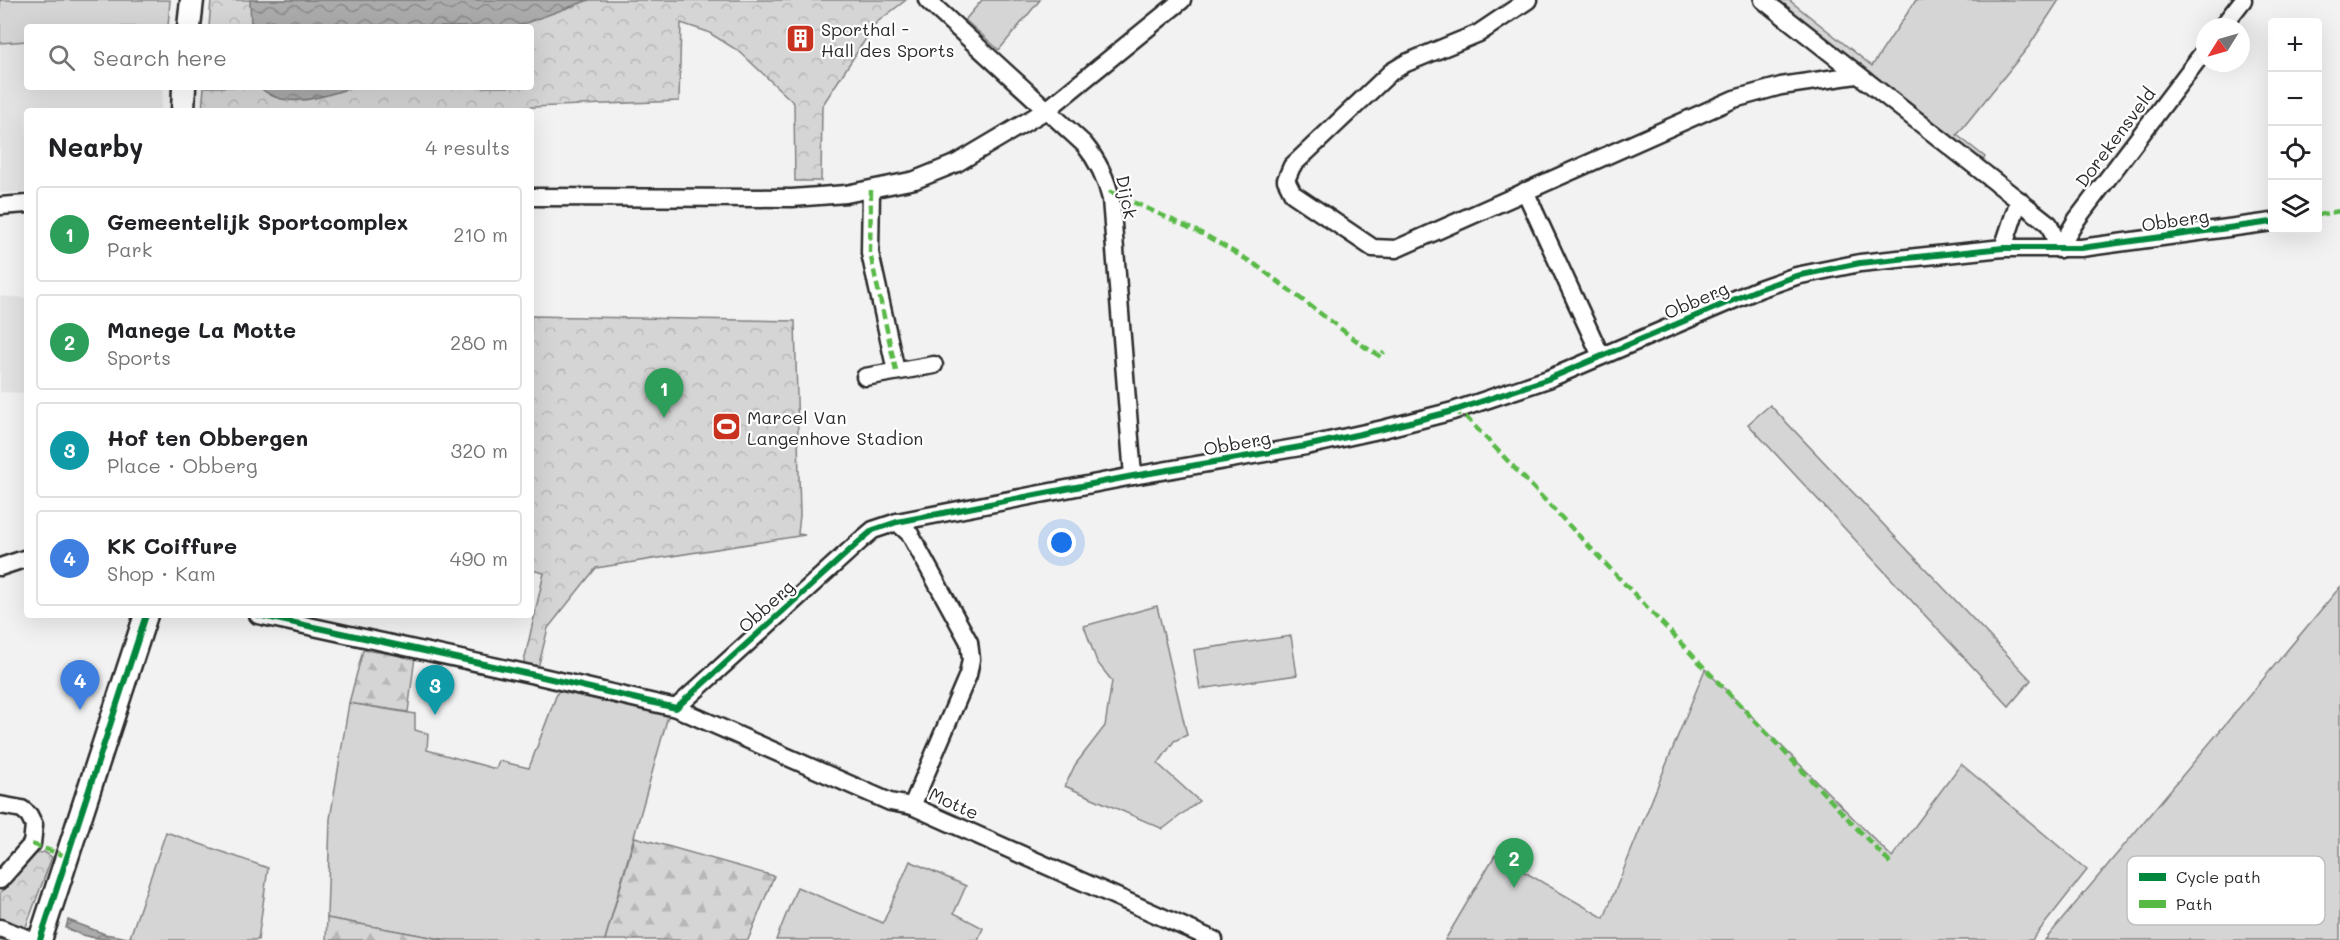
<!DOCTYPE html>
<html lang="en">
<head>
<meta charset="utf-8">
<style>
	body { margin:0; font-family:Mali,sans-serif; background:#f6f6f6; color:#202124 }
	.controls { position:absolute; right:18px; top:18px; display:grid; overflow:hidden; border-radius:6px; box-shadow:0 6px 24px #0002 }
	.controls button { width:54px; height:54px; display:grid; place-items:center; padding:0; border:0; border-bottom:2px solid #e0e0e0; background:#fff; color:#202124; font:30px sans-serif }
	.compass { position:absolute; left:2196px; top:18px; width:54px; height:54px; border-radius:50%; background:#fff; box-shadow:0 6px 24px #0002; rotate:233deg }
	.you { position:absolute; left:1062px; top:543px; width:21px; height:21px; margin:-15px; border:4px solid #fff; border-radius:50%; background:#1a73e8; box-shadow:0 0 0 9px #1a73e833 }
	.badge { display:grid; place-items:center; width:39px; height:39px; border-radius:50%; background:#c8321e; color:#fff; font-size:20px; font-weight:700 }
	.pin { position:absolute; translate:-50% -50px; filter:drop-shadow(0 2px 3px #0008) }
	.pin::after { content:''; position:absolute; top:32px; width:21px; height:18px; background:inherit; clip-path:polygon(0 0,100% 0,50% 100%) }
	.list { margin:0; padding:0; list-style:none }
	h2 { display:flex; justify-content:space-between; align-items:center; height:78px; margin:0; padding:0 24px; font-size:26px }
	h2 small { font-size:20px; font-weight:400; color:#757577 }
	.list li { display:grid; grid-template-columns:39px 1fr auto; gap:18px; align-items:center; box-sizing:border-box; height:96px; margin:0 12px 12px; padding:0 12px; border:2px solid #e0e0e0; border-radius:6px }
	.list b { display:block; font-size:22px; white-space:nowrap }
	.list p { margin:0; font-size:20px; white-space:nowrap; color:#757577 }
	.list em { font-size:20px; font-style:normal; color:#757577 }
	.icon { flex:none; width:33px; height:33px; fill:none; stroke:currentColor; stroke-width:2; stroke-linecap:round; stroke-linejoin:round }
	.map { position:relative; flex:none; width:2340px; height:940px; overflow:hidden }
	.search { position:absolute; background:#fff; box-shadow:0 6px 24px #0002; left:24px; top:24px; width:510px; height:66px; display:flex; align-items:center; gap:15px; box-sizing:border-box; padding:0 21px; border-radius:6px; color:#757577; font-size:22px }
	.panel { position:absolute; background:#fff; box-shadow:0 6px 24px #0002; left:24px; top:108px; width:510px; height:510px; border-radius:6px }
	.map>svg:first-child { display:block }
	.built { fill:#e3e3e3 }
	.green { fill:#d5d5d5; stroke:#808080; stroke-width:1.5 }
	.forest { fill:url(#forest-firs); stroke:#808080; stroke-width:1.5 }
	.park { fill:url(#park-crowns); stroke:#808080; stroke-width:1.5 }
	.water { fill:url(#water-waves); stroke:#787878; stroke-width:1.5 }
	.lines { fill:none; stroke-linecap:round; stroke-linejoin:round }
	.street-casing { stroke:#2b2b2b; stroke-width:21 }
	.secondary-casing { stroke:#2b2b2b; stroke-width:27 }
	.street { stroke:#fff; stroke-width:16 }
	.secondary { stroke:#fff; stroke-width:22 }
	.quiet { stroke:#58b947; stroke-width:4.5; stroke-dasharray:9 4.5; stroke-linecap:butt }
	.cycleway-casing { stroke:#fff; stroke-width:10 }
	.cycleway { stroke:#00873e; stroke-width:6 }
	.labels { text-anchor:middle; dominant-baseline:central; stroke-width:4.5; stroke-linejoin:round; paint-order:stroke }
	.poi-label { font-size:18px; fill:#2b2b2b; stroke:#fff; text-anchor:start }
	.street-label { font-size:18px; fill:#2b2b2b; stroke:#fff }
	.key { fill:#fff; stroke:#bfbfbf; stroke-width:1.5 }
	.key-label { font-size:16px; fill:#2b2b2b }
</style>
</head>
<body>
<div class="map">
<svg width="2340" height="940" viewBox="0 0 2340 940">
	<defs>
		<pattern id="forest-firs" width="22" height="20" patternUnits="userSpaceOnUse" patternTransform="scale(1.5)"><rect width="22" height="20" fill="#d5d5d5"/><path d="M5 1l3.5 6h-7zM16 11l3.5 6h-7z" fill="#b7b7b7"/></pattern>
		<pattern id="park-crowns" width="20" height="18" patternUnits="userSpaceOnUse" patternTransform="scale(1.5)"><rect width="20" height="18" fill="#d5d5d5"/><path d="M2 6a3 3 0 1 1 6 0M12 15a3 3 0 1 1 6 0" fill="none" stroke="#b7b7b7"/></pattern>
		<pattern id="water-waves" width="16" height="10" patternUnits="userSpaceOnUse" patternTransform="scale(1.5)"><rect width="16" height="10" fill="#ababab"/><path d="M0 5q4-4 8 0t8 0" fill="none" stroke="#8b8b8b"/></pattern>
	</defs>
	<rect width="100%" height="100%" fill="#f2f2f2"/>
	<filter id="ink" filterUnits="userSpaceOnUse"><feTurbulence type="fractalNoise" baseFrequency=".0167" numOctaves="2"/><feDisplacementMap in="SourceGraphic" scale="12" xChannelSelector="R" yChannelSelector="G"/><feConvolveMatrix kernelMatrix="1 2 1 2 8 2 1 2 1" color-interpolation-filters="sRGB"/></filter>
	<g filter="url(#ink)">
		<g class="built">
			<polygon points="27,41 27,87 163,87 161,111 27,111 27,192 0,193 0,43"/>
			<polygon points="0,296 27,298 27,393 0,392"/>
		</g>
		<g class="green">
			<polygon points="0,0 170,0 168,27 27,27 27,41 0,43"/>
			<polygon points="982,0 1040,0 999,50 965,20"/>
			<polygon points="1774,0 1789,0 1872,66 1916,0 2059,0 2029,46 1957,135 1985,157 1982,163"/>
			<polygon points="1770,405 2031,680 2009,706 1748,424"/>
			<polygon points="2340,587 2340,940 2045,940"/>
			<polygon points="1157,606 1187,735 1174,741 1158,764 1199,801 1163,829 1065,786 1075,765 1105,726 1112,681 1097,662 1084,626"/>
			<polygon points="1291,636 1297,675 1200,689 1194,650"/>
			<polygon points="1705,669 1892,857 1961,764 2087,870 2032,940 1445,940 1495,855 1604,918"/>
			<polygon points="558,691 668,716 605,940 447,940 327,918 330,819 349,703 415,714 415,730 428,734 427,750 496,769 499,761 529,768"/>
			<polygon points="166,832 268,868 258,940 139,940 130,937"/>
			<polygon points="910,861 966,886 954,913 983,928 978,940 776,940 797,887 883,923"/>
		</g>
		<g class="forest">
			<polygon points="363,650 415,657 408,712 349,703"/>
			<polygon points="635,837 774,876 748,940 605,940"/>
			<polygon points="327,918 447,940 326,940"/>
		</g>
		<g class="park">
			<polygon points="211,0 906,0 876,23 822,106 821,181 795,181 794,103 740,52 708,32 681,23 679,101 432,111 202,111 204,87 531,87 531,27 209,27"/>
			<polygon points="531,316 795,321 800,515 798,534 805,535 596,568 548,628 538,668 523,666 544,573 531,570"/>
			<polygon points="44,852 52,857 21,940 0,940 0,893 36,854"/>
		</g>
		<g class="water">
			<polygon points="250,0 589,0 515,27 251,27"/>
			<path d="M 260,87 L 353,87 C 325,96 284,112 260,87 Z"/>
			<path d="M 68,920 L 105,934 L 139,940 C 115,940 86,940 66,928 Z"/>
		</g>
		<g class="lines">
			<defs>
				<g id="street">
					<path d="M 927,0 L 1084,144 C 1098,161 1106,177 1111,199 L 1133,476"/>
					<polyline points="1528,0 1479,33 1406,63 1391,72 1292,166 1286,180 1293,194 1373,248 1396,249 1734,99 1781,86 1856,75"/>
					<polyline points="1763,0 2049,224 2059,249"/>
					<polyline points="2222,27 2243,0"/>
					<polyline points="871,190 870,253 896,371"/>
					<polyline points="1525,191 1601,356"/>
					<polyline points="531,197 792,198 846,194 915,180 957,163 1048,109 1182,0"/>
					<polyline points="0,206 27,204"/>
					<polyline points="2003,248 2019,200"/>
					<polyline points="2059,249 2077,219 2205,50"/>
					<polyline points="865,377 934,365"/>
					<polyline points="897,522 910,534 969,642 971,659 968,675 912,806"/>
					<polyline points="0,567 27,558"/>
					<polyline points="258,615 530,674 676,708 860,541 873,530 897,522 1133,476 1306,446 1383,429 1453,411 1548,379 1759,289 1796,276 1860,263 2003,248 2081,248 2272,222"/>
					<polyline points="676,708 890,802 912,806 1214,940"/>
					<polyline points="0,805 22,809 29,815 34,825 32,844 0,880"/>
					<polyline points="0,928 32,940"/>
				</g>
				<g id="secondary">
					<polyline points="189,27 192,0"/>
					<polyline points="183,111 184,87"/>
					<polyline points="40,940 146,615"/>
				</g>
			</defs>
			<use href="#street" class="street-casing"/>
			<use href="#secondary" class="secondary-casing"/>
			<use href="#street" class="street"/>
			<use href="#secondary" class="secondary"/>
			<g class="quiet">
				<polyline points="871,190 870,253 896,371"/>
				<polyline points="1109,191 1205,235 1256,265 1365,347 1381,357 1384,352"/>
				<polyline points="2318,215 2340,211"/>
				<polyline points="1453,411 1466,417 1890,863"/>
				<polyline points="32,844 68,857"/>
			</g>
			<defs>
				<g id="cycleway">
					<polyline points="258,615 530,674 676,708 860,541 873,530 897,522 1133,476 1306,446 1383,429 1453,411 1548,379 1759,289 1796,276 1860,263 2003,248 2081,248 2272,222"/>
					<polyline points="40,940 146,615"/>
				</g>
			</defs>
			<use href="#cycleway" class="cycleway-casing"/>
			<use href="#cycleway" class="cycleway"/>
		</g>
	</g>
	<defs>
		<symbol id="building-square" viewBox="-11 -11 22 22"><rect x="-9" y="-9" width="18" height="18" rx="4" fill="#c8321e" stroke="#fff"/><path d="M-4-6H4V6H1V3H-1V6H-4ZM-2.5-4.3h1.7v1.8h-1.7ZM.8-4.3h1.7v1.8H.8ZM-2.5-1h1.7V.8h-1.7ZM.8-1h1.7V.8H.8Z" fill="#fff"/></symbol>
		<symbol id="stadium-square" viewBox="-11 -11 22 22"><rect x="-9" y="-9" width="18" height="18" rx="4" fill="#c8321e" stroke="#fff"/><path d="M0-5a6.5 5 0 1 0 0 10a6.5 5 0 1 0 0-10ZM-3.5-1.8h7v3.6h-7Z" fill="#fff"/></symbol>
	</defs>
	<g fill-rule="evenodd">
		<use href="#building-square" x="784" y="22" width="33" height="33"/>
		<use href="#stadium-square" x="710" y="410" width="33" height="33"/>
	</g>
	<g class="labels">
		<g class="poi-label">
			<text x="821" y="29">Sporthal -<tspan x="821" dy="21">Hall des Sports</tspan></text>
			<text x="747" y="417">Marcel Van<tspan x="747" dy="21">Langenhove Stadion</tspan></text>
		</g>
		<g class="street-label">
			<text transform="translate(2115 137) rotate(-53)">Dorekensveld</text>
			<text transform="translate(1127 197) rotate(79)">Dijck</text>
			<text transform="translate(2175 220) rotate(-8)">Obberg</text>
			<text transform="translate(1696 300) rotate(-23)">Obberg</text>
			<text transform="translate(1237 443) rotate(-10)">Obberg</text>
			<text transform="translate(766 606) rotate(-42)">Obberg</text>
			<text transform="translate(954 803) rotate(24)">Motte</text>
		</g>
	</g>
	<rect x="2127" y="856" width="198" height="69" rx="9" class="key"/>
	<rect x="2139" y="873" width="27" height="8" fill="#00873e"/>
	<rect x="2139" y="900" width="27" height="8" fill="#58b947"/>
	<g class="key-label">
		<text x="2176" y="883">Cycle path</text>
		<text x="2176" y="910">Path</text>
	</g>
</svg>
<div class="controls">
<button>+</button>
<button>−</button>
<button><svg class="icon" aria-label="locate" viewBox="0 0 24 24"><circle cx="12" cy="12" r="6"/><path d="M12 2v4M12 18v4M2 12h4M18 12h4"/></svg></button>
<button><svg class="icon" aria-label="layers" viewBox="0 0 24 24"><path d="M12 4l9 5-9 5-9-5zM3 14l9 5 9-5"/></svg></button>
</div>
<svg class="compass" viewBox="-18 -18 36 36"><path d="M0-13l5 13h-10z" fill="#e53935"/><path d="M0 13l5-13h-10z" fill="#757577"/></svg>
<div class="you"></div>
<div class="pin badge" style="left:664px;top:418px;background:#2e9e5b">1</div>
<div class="pin badge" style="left:1514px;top:888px;background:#2e9e5b">2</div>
<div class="pin badge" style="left:435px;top:715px;background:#0f9aa8">3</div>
<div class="pin badge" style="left:80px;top:710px;background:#3f7fe0">4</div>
<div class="search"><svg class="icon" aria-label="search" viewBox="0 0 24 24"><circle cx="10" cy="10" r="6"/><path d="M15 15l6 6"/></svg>Search here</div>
<section class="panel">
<h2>Nearby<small>4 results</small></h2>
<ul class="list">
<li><span class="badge" style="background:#2e9e5b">1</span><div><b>Gemeentelijk Sportcomplex</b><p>Park</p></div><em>210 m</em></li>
<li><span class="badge" style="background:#2e9e5b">2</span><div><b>Manege La Motte</b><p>Sports</p></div><em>280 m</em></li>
<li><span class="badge" style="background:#0f9aa8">3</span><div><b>Hof ten Obbergen</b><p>Place · Obberg</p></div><em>320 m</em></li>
<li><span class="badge" style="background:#3f7fe0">4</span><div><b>KK Coiffure</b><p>Shop · Kam</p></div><em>490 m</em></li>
</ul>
</section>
</div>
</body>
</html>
